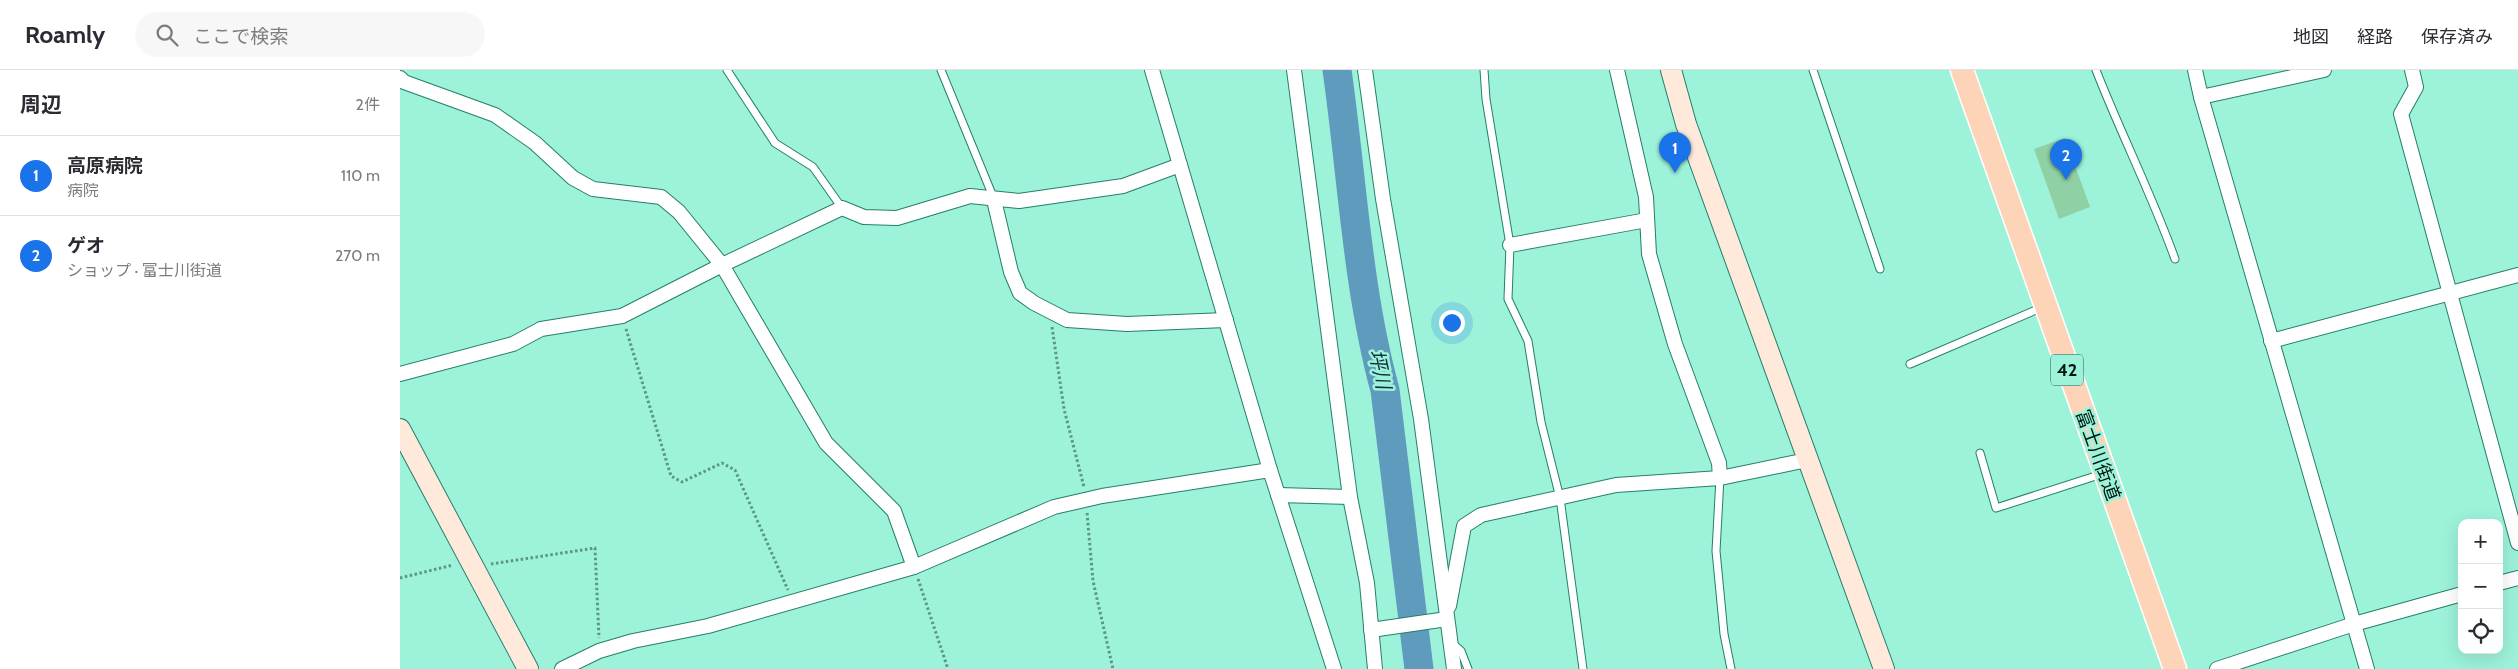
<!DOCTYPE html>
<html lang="ja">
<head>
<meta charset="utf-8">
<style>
	body { margin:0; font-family:Cabin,"Noto Sans JP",sans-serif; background:#f7f7f7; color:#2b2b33 }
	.controls { position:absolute; right:15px; bottom:15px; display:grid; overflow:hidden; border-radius:10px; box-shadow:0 5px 20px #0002 }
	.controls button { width:45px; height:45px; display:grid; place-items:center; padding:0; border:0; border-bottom:1px solid #e1e1e2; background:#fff; color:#2b2b33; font:25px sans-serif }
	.you { position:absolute; left:1051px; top:252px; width:18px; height:18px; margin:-12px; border:4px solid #fff; border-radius:50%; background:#1a73e8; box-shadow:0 0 0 8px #1a73e833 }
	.badge { display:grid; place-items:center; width:32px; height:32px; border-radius:50%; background:#1a73e8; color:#fff; font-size:16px; font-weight:700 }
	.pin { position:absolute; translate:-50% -41px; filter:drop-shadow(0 1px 2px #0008) }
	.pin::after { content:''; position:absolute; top:26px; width:18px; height:15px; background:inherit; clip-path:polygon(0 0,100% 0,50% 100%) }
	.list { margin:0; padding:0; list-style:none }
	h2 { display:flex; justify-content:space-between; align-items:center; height:65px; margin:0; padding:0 20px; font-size:21px }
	h2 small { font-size:16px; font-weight:400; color:#7c7c81 }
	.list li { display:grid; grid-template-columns:32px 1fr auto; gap:15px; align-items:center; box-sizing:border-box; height:80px; padding:0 20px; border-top:1px solid #e1e1e2 }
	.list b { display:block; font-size:19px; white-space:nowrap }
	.list p { margin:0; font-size:16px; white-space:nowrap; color:#7c7c81 }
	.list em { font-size:16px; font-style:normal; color:#7c7c81 }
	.icon { flex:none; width:28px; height:28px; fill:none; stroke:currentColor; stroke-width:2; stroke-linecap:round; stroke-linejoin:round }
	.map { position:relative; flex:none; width:2118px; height:599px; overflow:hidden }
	header { display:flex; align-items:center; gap:30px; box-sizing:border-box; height:70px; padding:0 25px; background:#fff; border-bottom:1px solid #e1e1e2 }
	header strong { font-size:24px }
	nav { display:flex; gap:28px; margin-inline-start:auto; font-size:18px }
	.search { width:350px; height:45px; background:#f7f7f7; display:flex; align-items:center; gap:12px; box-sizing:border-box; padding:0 18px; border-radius:28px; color:#7c7c81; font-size:19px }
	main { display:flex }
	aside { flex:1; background:#fff }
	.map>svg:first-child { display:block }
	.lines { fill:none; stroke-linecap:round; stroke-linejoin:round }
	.river { stroke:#5e9bbd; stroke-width:29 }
	.building { fill:#90d0a5 }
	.lane-casing { stroke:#257f6a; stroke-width:9 }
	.street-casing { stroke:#257f6a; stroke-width:16 }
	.secondary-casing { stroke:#257f6a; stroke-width:22 }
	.primary-casing { stroke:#fff; stroke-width:25 }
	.path { stroke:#5b9786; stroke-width:3; stroke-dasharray:2.5 2.5; stroke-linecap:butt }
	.lane { stroke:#fff; stroke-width:7 }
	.street { stroke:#fff; stroke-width:14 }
	.secondary { stroke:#ffe9db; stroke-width:20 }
	.primary { stroke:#fed4b8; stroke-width:22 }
	.labels { text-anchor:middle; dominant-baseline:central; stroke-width:5; stroke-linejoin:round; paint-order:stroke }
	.shield { fill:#9df2da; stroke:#2f594d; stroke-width:1 }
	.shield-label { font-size:18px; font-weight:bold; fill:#001711 }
	.street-label { font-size:19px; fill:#001711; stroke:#9df2da }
	.water-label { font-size:20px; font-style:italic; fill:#133040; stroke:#9df2da }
</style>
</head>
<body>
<header>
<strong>Roamly</strong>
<div class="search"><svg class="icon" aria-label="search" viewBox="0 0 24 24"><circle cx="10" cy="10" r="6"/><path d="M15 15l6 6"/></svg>ここで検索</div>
<nav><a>地図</a><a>経路</a><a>保存済み</a></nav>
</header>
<main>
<aside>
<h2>周辺<small>2件</small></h2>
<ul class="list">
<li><span class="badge">1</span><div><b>高原病院</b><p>病院</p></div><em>110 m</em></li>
<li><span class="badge">2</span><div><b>ゲオ</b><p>ショップ · 富士川街道</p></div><em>270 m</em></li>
</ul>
</aside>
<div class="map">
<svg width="2118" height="599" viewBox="0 0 2118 599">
	<rect width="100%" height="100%" fill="#9df2da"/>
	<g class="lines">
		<path class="river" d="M 937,0 C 952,105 957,218 985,320 L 1019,599"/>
	</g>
	<polygon class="building" points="1665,68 1690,137 1659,149 1634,79"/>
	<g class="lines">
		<defs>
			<g id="lane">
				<polyline points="327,0 375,73 413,97 442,138"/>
				<polyline points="541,0 594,129"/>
				<polyline points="1084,0 1086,29 1110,175 1108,229 1128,271 1141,352 1160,428 1183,599"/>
				<polyline points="1413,0 1480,199"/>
				<path d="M 1696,0 C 1721,64 1752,125 1775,189"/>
				<polyline points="1510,294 1643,237"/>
				<polyline points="1580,383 1596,438 1702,404"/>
				<polyline points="1320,408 1316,481 1324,564 1331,599"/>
				<polyline points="1053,574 1061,581 1068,599"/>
			</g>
			<g id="street">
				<polyline points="752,0 870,400 934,599"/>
				<polyline points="894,0 950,427 967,513 975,599"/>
				<polyline points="965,0 983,129 1021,349 1054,599"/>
				<polyline points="1217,0 1246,127 1249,184 1275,274 1319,393 1320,408"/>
				<polyline points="1795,0 1801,27 1967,599"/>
				<polyline points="2012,0 2016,17 2001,44 2118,473"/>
				<polyline points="0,8 4,12 95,45 135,73 173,108 193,119 261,127 279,142 322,195 426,373 494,441 514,497"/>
				<polyline points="1801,27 1924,0"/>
				<polyline points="594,130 611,202 620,223 634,233 667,250 727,254 826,250"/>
				<polyline points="1110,175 1247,150"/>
				<polyline points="1871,271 2118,205"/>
				<polyline points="0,304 113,274 141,259 222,246 322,195 442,138 464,147 497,148 570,126 619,131 723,116 780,95"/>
				<polyline points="878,425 950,427"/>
				<polyline points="2099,513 2118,508"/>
				<polyline points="1049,536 1064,456 1081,445 1216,415 1320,408 1407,390"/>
				<polyline points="971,560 1047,549"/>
				<polyline points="162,599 199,581 233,571 308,556 514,497 654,437 702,426 870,400"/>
				<polyline points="1817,599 1954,554 2062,524"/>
			</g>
			<g id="secondary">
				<polyline points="1271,0 1286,54 1484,599"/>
				<polyline points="0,359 128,599"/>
			</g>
			<polyline id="primary" points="1562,0 1775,599"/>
		</defs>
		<use href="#lane" class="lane-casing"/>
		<use href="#street" class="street-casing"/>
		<use href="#secondary" class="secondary-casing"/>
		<use href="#primary" class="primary-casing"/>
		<g class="path">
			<polyline points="652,257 664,339 684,417"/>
			<polyline points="226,259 271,406 282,412 322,393 335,400 388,520"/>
			<polyline points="687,443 693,511 713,599"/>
			<polyline points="91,494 195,478 199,568"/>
			<polyline points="0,508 53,495"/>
			<polyline points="518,509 548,599"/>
		</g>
		<use href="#lane" class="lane"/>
		<use href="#street" class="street"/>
		<use href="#secondary" class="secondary"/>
		<use href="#primary" class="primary"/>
	</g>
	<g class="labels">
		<rect class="shield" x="1651" y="284.5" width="32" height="31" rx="4"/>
		<g class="shield-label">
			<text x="1667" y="300">42</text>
		</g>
		<g class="street-label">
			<text transform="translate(1698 385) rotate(70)">富士川街道</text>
		</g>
		<g class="water-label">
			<text transform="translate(980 299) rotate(78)">坪川</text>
		</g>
	</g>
</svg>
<div class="controls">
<button>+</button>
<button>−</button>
<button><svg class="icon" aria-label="locate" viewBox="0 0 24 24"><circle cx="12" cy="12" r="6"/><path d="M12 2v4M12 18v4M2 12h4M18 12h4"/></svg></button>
</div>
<div class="you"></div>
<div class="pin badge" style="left:1275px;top:103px">1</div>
<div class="pin badge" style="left:1666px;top:110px">2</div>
</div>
</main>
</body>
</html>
